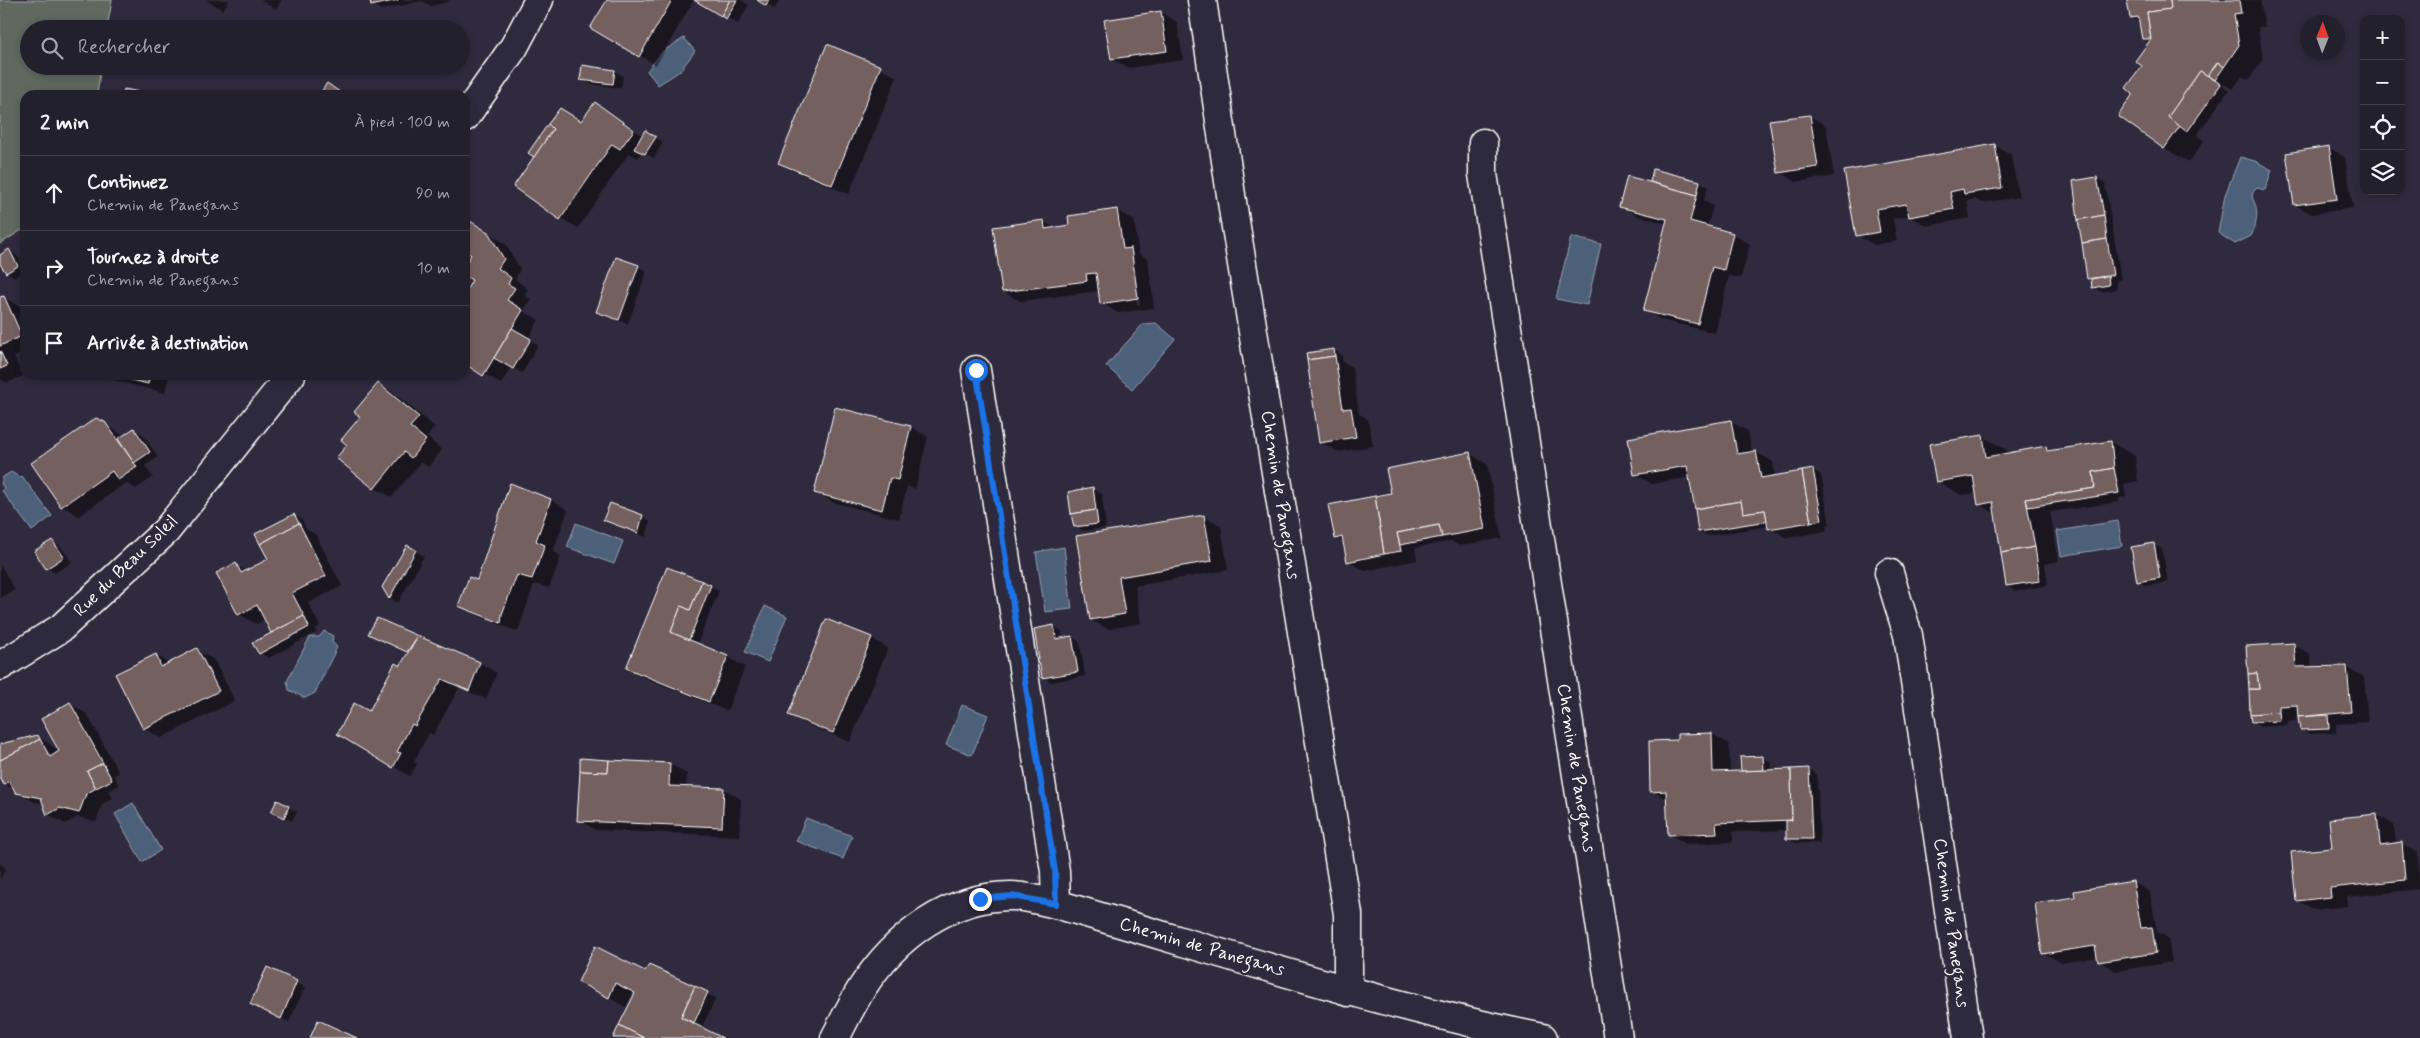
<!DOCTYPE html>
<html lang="fr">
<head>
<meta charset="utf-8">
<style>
	body { margin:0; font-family:Mynerve,sans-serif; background:#2b2836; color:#f1f3f6 }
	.controls { position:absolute; right:15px; top:15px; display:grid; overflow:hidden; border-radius:10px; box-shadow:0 2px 8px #0003 }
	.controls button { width:45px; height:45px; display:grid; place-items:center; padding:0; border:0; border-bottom:1px solid #403e4a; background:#23202e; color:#f1f3f6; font:25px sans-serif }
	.compass { position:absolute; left:2300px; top:15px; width:45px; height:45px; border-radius:50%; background:#23202e; box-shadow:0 2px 8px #0003; rotate:1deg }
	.stop { position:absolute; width:15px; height:15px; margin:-11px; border:4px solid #1a73e8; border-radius:50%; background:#fff }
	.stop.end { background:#1a73e8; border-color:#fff; box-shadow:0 1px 5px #0008 }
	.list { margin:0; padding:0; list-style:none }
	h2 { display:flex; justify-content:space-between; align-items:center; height:65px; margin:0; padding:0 20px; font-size:21px }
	h2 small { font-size:16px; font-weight:400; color:#a3a3aa }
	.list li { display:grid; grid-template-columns:32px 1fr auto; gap:15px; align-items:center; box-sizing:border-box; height:75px; padding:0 20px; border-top:1px solid #403e4a }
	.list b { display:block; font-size:19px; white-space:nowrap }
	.list p { margin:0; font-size:16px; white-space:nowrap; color:#a3a3aa }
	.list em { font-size:16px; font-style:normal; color:#a3a3aa }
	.icon { flex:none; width:28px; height:28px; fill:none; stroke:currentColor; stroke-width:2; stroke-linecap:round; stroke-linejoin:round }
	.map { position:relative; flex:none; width:2420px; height:1038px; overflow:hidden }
	.search { position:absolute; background:#23202e; box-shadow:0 2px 8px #0003; left:20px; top:20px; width:450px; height:55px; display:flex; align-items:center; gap:12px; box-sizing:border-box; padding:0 18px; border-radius:28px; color:#a3a3aa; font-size:19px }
	.panel { position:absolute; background:#23202e; box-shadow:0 2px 8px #0003; left:20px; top:90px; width:450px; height:290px; border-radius:15px }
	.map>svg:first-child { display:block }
	.green { fill:#5e695e; stroke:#aeb4ae }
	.water { fill:#4e6079; stroke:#95a0af }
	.shadow { fill:#0007; fill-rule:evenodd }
	.building { fill:#756161; stroke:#fff }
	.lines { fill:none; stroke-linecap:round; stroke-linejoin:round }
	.minor-casing { stroke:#fff; stroke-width:31 }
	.minor { stroke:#2f2a3d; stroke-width:28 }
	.route { stroke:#1a73e8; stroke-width:6 }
	.labels { text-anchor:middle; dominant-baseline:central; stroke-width:4.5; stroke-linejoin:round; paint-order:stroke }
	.street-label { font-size:18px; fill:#fff; stroke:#2f2a3d }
</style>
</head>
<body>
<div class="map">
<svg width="2420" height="1038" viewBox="0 0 2420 1038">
	<rect width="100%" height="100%" fill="#2f2a3d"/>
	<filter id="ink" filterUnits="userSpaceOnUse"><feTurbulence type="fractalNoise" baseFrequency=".02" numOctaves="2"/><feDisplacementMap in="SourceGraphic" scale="10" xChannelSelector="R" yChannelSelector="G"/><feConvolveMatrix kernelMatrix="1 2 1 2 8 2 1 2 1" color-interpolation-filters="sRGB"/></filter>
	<g filter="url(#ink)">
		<polygon class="green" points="0,0 112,0 107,29 29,29 29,66 101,66 97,95 25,95 25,228 0,244"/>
		<g class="water">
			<polygon points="684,38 695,51 680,71 658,85 647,71 662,52"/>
			<path d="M 2240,157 L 2255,161 L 2272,170 L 2265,190 L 2257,188 L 2253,192 L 2252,197 C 2259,210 2258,222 2251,236 L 2235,244 L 2218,233 L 2225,195 Z"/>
			<polygon points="1571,237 1601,244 1587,305 1556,299"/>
			<polygon points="1156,323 1175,339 1132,389 1106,366 1143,324"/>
			<polygon points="11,472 20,477 22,476 52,516 32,531 2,491 4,488 1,484 3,477"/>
			<polygon points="2118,521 2122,546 2061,556 2057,531"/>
			<polygon points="576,523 623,541 614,564 567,547"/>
			<polygon points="1064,547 1072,609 1045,612 1036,552"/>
			<polygon points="765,606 787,616 768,662 745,652"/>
			<polygon points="324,631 333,636 332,642 337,647 315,693 305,698 289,690 287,681 310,637 319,637"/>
			<polygon points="962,705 988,715 972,755 946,745"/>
			<polygon points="133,803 161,850 142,862 115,814"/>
			<polygon points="806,818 852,836 843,859 796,841"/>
		</g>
		<g class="shadow">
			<polygon points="206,0 229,0 223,10"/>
			<polygon points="261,0 282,0 276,9"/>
			<polygon points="371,0 450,0 451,1 431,6 422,1 381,10 373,5"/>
			<polygon points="608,0 694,0 656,65 592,28"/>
			<polygon points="697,0 741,0 749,5 738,24"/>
			<polygon points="759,0 780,0 775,9"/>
			<polygon points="2128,0 2260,0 2265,27 2258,27 2263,59 2249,80 2242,76 2233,89 2224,84 2223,86 2229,90 2197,135 2204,141 2189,162 2164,148 2135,94 2150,43 2143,38 2140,23 2131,17"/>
			<polygon points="1160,12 1177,22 1183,60 1129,68 1112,59"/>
			<polygon points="880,68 897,77 849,194 796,172 779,163"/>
			<polygon points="614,71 623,76 621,88 590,84 582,79"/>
			<polygon points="595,104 643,136 646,132 663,142 654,158 642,152 638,158 629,153 578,228 561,218 582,122"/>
			<polygon points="1810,116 1826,126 1834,176 1796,182 1779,172"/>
			<polygon points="1994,145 2011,155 2019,197 1982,203 1975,199 1967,201 1970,218 1927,226 1909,216 1893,219 1897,241 1874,245 1857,235 1846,172"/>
			<polygon points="2328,147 2345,157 2353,208 2312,214 2295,205"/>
			<polygon points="2097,178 2105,183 2121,279 2116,281 2117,289 2101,292 2093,287 2092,281 2089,279"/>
			<polygon points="1651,182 1700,182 1708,186 1704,201 1713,206 1707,227 1733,234 1750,244 1741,278 1729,276 1715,333 1661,320 1645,310 1667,224 1638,216 1621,206 1656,185"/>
			<path d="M 1117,210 L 1134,220 L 1139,254 L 1148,259 L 1154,308 L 1118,313 L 1101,303 L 1099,291 L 1020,301 L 1003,292 L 1044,222 L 1056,228 L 1071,226 L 1069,217 ZM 1130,253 L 1133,253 L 1140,304 L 1137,305 Z"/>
			<polygon points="465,220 505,243 520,269 515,279 528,289 524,295 531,299 523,311 539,320 528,339 538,345 522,373 511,367 501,384 465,362 465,296 474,280 465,274 465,267 473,254 465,248"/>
			<polygon points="9,251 17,256 25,269 15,277 6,272 0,261 0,257"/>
			<polygon points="617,258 647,271 628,324 598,312"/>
			<polygon points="4,297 21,307 25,317 25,352 14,357 23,376 7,383 0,379 0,299"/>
			<polygon points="1334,350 1342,355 1343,362 1352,367 1359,414 1368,419 1373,446 1338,452 1321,442"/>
			<polygon points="99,375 169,375 165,393 105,378"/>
			<polygon points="378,384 395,394 435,427 427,437 442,450 428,467 421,462 392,497 375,488 349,444"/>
			<polygon points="1731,422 1748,431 1752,453 1756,452 1773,462 1775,476 1813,470 1821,475 1830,525 1826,525 1827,531 1786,538 1769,526 1708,536 1699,531 1690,477 1652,484 1635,474"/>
			<polygon points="104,423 124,436 134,429 142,434 158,457 145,466 153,477 136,489 126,483 79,516 62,506"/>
			<polygon points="911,427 928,437 915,489 907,486 899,519 832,502 815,492"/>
			<polygon points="1982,436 2007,450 2007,454 2046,448 2052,452 2111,442 2135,456 2138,481 2124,484 2126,497 2119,498 2119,502 2050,512 2059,561 2045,564 2048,585 2016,591 2007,586 1996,514 1979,504 1977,493 1961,495 1937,481"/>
			<polygon points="1470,454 1487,464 1502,538 1460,546 1451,541 1415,548 1417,560 1365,571 1348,561 1345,543 1336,538 1392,494"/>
			<polygon points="1093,489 1102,494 1106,528 1083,531 1075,526 1069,493"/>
			<polygon points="551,500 568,510 553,551 561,556 549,588 534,584 518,632 477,615 460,605 478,582"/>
			<polygon points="294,515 302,520 306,529 316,535 342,586 308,603 320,626 315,629 317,632 269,658 260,653 254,644 274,633 266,619 256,624 239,614 236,565 247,571 270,559"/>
			<polygon points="642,516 650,521 646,537 604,519"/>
			<polygon points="1204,516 1221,526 1228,570 1135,586 1141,623 1108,629 1091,620 1077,537"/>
			<polygon points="52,541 60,546 72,562 55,573 47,568"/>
			<polygon points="2154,545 2162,549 2168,582 2146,586 2138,581"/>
			<polygon points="407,546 424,556 398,603 390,598 383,587"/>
			<polygon points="0,564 15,590 0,598"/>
			<polygon points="703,583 719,591 697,645 728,657 745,667 727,711 645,678 628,668"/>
			<polygon points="1054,627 1062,631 1063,639 1072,637 1080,642 1085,676 1051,682 1043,677"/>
			<polygon points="369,634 417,637 480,663 497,673 486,699 459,688 433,735 429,733 414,762 417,764 410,776 394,767 370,713 409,653"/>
			<polygon points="871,638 888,648 850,742 806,724 789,714"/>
			<polygon points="2293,644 2310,654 2312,668 2347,667 2364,677 2368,722 2336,724 2336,733 2309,734 2301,729 2299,715 2296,715 2296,721 2288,722 2288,725 2261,727 2252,722"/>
			<polygon points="197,650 214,660 235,701 161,738 144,728 156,655 170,664"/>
			<polygon points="70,704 87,714 119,773 114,775 119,785 108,791 113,798 102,804 96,822 78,817 65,824 48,814 45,804 34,802 5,784 0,775 0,745 38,736 60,752"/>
			<polygon points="1712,734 1729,744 1730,773 1742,772 1763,757 1771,762 1772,771 1809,769 1817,774 1820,843 1796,843 1787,838 1787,830 1733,832 1733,842 1686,844 1669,834 1668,800 1652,791 1678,741"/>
			<polygon points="670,764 687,774 686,788 724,789 741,799 739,836 596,830 579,820"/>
			<polygon points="278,801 297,812 292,821 281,816"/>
			<polygon points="2377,815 2394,825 2396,844 2401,844 2418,853 2420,889 2347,897 2348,906 2314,910 2297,900 2333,849"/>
			<polygon points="0,863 6,869 0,879"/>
			<polygon points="2133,882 2150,892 2157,932 2168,938 2172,962 2116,971 2099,961 2098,957 2061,963 2044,953 2077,898"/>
			<polygon points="268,969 305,987 289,1022 260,1009"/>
			<polygon points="645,973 694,988 716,998 701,1029 720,1038 615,1038 636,993 633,992 626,1007 579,982"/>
		</g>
		<g class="building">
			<polygon points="370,0 398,0 371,6"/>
			<polygon points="607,0 672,0 639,57 590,28"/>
			<polygon points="694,0 730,0 721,16"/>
			<polygon points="730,0 737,0 726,19 721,16"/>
			<polygon points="757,0 769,0 766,6"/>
			<polygon points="2127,0 2170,0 2171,9 2147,12 2151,39 2142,39 2138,17 2130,18"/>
			<polygon points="2170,0 2239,0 2241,13 2234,14 2239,45 2224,67 2218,62 2208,76 2200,71 2168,117 2180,126 2164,149 2118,116 2133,94 2126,88 2142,66 2135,61 2151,39 2147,12 2171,9"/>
			<polygon points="1161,11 1167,51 1111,59 1104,20"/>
			<polygon points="827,44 881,66 832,185 778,163"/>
			<polygon points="2218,62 2224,67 2215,80 2208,75"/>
			<polygon points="582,65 615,70 613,84 580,80"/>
			<polygon points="2200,71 2221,84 2187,132 2168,117"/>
			<polygon points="327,83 344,95 319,95"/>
			<polygon points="124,89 156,95 123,95"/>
			<polygon points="595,102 634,130 620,149 612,144 560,220 513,187 553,129 548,124 560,108 581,121"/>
			<polygon points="1810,115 1818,167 1778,173 1769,120"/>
			<polygon points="548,124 553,129 534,157 528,153"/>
			<polygon points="645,130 656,137 645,154 634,149"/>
			<polygon points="1995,144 2002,188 1964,194 1963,189 1950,192 1954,209 1909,217 1906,204 1876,209 1880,232 1856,236 1844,171"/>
			<polygon points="2329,146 2337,199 2294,205 2286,153"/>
			<polygon points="1653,169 1700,181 1697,195 1650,182"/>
			<polygon points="1627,176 1697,195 1690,221 1733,233 1724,270 1712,267 1698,324 1643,311 1667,219 1619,207"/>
			<polygon points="2097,177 2104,215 2078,220 2073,181"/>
			<polygon points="1117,209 1123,249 1131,248 1138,298 1100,304 1096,273 1086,274 1087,281 1002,292 993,227 1044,220 1045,229 1069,225 1068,216"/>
			<polygon points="2104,215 2107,239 2082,243 2078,220"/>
			<polygon points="465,218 488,232 504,259 498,268 511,278 508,284 515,288 507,300 523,310 483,376 465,364 465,293 472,280 465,276 465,265 471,255 465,250"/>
			<polygon points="2107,239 2113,275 2087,279 2082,243"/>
			<polygon points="9,249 18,266 6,273 0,264 0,255"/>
			<polygon points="616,257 639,265 619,320 596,312"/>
			<polygon points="2108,276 2109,285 2092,288 2091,279"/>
			<polygon points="4,296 22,336 0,346 0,297"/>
			<polygon points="512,328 531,339 513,369 494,358"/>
			<polygon points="1334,349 1335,356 1307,360 1306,353"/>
			<polygon points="0,351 7,366 0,369"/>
			<polygon points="1335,356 1343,409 1351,408 1356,437 1319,443 1307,360"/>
			<polygon points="110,375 150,375 148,384"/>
			<polygon points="378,383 419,417 410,427 426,440 411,458 404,452 374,489 336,458 347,445 341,440 360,417 354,412"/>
			<polygon points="835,407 911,426 898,480 890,478 882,510 814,493"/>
			<polygon points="96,418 105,422 137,467 118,480 112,471 61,507 31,463"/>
			<polygon points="1731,420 1737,454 1756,451 1761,478 1802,471 1811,522 1768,529 1765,510 1743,513 1741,501 1695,509 1687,466 1634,475 1628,438"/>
			<polygon points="134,428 150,452 134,463 118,439"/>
			<polygon points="1983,435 1986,457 2046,446 2047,451 2111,441 2114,468 2093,472 2095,488 2026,499 2035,547 2001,553 1993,502 1978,505 1973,476 1936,482 1929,444"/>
			<polygon points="1470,452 1485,529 1442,537 1439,525 1397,533 1401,551 1384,554 1375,496 1391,493 1386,469"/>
			<polygon points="2114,468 2119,493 2028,507 2026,499 2095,488 2093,472"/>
			<polygon points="1813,469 1822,520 1811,522 1802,471"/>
			<polygon points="510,483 551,499 536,541 545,545 532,579 517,575 502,614 501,623 458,606 469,577 477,580"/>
			<polygon points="1093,487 1096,510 1071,514 1068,492"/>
			<polygon points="1375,496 1384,554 1347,562 1342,537 1335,539 1328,505"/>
			<polygon points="1741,501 1743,513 1765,510 1767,521 1698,532 1695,509"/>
			<polygon points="610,503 643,515 638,533 603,520"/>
			<polygon points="1096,510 1098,524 1074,527 1071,514"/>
			<polygon points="294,514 299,523 260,544 255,534"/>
			<polygon points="1204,515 1212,561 1119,577 1125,614 1090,620 1076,536"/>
			<polygon points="299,523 326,576 292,593 304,616 271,633 257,605 238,615 216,573 236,563 241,573 268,559 260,544"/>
			<polygon points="1439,525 1442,537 1400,545 1397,533"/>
			<polygon points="52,540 64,557 46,569 34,551"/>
			<polygon points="2154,543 2160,578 2137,582 2131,547"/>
			<polygon points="407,545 416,550 389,599 382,587"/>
			<polygon points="2035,547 2040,581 2006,586 2001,553"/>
			<polygon points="667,567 702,581 690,610 681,606 671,632 728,656 709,702 626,668"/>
			<polygon points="702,581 711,585 689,640 671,632 681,606 690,610"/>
			<polygon points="304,616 309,627 259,654 252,643"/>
			<polygon points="377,618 418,636 407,652 368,634"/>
			<polygon points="826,619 872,637 833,733 788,715"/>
			<polygon points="1054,625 1056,639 1072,636 1078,672 1042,678 1034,629"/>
			<polygon points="418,636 480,662 469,691 442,679 415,726 412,724 397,752 401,753 393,768 337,734 354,703 369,711 395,663 400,666"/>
			<polygon points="2294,643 2296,667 2347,666 2351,712 2298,717 2297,705 2279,706 2279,712 2250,714 2249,689 2259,689 2257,673 2248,674 2246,646"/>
			<polygon points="197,648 219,691 143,729 115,674 156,654 161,667"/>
			<polygon points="2257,673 2259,689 2249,689 2248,674"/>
			<polygon points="70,702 103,763 87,771 96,788 86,794 79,813 60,808 47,815 41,798 16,793 9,781 4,785 0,778 0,760 40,739 50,757 59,751 41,719"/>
			<polygon points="2279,712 2280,721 2251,722 2250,714"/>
			<polygon points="2328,715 2329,729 2300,730 2298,717"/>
			<polygon points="1712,733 1713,772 1791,769 1792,820 1716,823 1717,833 1668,835 1666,791 1650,792 1649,741 1677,740 1677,734"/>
			<polygon points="38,735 40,739 0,760 0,744"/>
			<polygon points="1763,756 1764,770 1741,771 1740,757"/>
			<polygon points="580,758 609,760 608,772 580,771"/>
			<polygon points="609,760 670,763 669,786 724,788 722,827 577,821 580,771 608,772"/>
			<polygon points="103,763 112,780 96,788 87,771"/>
			<polygon points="1809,768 1812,839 1786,839 1786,821 1792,820 1791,769"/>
			<polygon points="277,800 289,806 284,818 271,812"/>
			<polygon points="2377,814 2380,845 2402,842 2405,880 2330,888 2331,897 2296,901 2291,852 2332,848 2329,819"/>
			<polygon points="2133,881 2141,928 2152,927 2156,953 2098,962 2095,946 2042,954 2035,903 2075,897 2074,891"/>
			<polygon points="595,946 645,971 649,965 695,986 681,1017 723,1038 644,1038 619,1025 635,993 615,983 609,998 578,982"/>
			<polygon points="267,967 297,981 281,1019 250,1004"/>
			<polygon points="695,986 708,992 694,1023 681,1017"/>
			<polygon points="318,1020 357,1038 310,1038"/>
			<polygon points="619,1025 644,1038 613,1038"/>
		</g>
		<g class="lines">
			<defs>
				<g id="minor">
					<polyline points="1202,0 1234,215 1348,914 1348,992"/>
					<polyline points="465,117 514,47 539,0"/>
					<polyline points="1483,143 1483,174 1618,1038"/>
					<polyline points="976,370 1055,871 1056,904"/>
					<polyline points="1889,573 1908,635 1968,1038"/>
					<polyline points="0,666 61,628 166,531 291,375"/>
					<path d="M 835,1038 C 844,1021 852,1004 862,988 C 895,937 949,896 1011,896 C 1025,896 1042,901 1056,904 C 1218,951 1378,1005 1543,1038"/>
				</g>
			</defs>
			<use href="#minor" class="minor-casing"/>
			<use href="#minor" class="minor"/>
		</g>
	</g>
	<g class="lines" filter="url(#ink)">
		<polyline class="route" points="976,370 1055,871 1056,904 1012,896 980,899"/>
	</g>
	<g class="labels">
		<g class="street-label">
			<text transform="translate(1280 495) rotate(81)">Chemin de Panegans</text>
			<text transform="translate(126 566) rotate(-44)">Rue du Beau Soleil</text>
			<text transform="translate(1576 768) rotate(81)">Chemin de Panegans</text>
			<text transform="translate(1951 923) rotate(82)">Chemin de Panegans</text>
			<text transform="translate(1202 947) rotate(16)">Chemin de Panegans</text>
		</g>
	</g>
</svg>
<div class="controls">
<button>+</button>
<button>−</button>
<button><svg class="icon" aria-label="locate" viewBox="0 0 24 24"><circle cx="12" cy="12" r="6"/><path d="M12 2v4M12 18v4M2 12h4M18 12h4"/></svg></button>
<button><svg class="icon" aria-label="layers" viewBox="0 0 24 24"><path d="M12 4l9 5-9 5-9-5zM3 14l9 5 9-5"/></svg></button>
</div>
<svg class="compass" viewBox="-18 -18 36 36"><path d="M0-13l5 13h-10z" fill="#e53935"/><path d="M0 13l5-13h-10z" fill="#a3a3aa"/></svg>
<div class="stop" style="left:976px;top:370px"></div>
<div class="stop end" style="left:980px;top:899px"></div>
<div class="search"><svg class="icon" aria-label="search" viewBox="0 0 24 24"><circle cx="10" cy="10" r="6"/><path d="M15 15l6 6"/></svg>Rechercher</div>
<section class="panel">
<h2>2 min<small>À pied · 100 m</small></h2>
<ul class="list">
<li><svg class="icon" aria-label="ahead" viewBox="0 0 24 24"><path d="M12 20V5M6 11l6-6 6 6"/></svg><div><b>Continuez</b><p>Chemin de Panegans</p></div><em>90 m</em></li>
<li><svg class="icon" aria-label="right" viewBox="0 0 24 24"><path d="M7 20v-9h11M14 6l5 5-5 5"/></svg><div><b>Tournez à droite</b><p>Chemin de Panegans</p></div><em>10 m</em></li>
<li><svg class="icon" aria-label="arrive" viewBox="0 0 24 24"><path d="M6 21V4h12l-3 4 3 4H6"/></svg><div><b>Arrivée à destination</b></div></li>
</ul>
</section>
</div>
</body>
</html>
